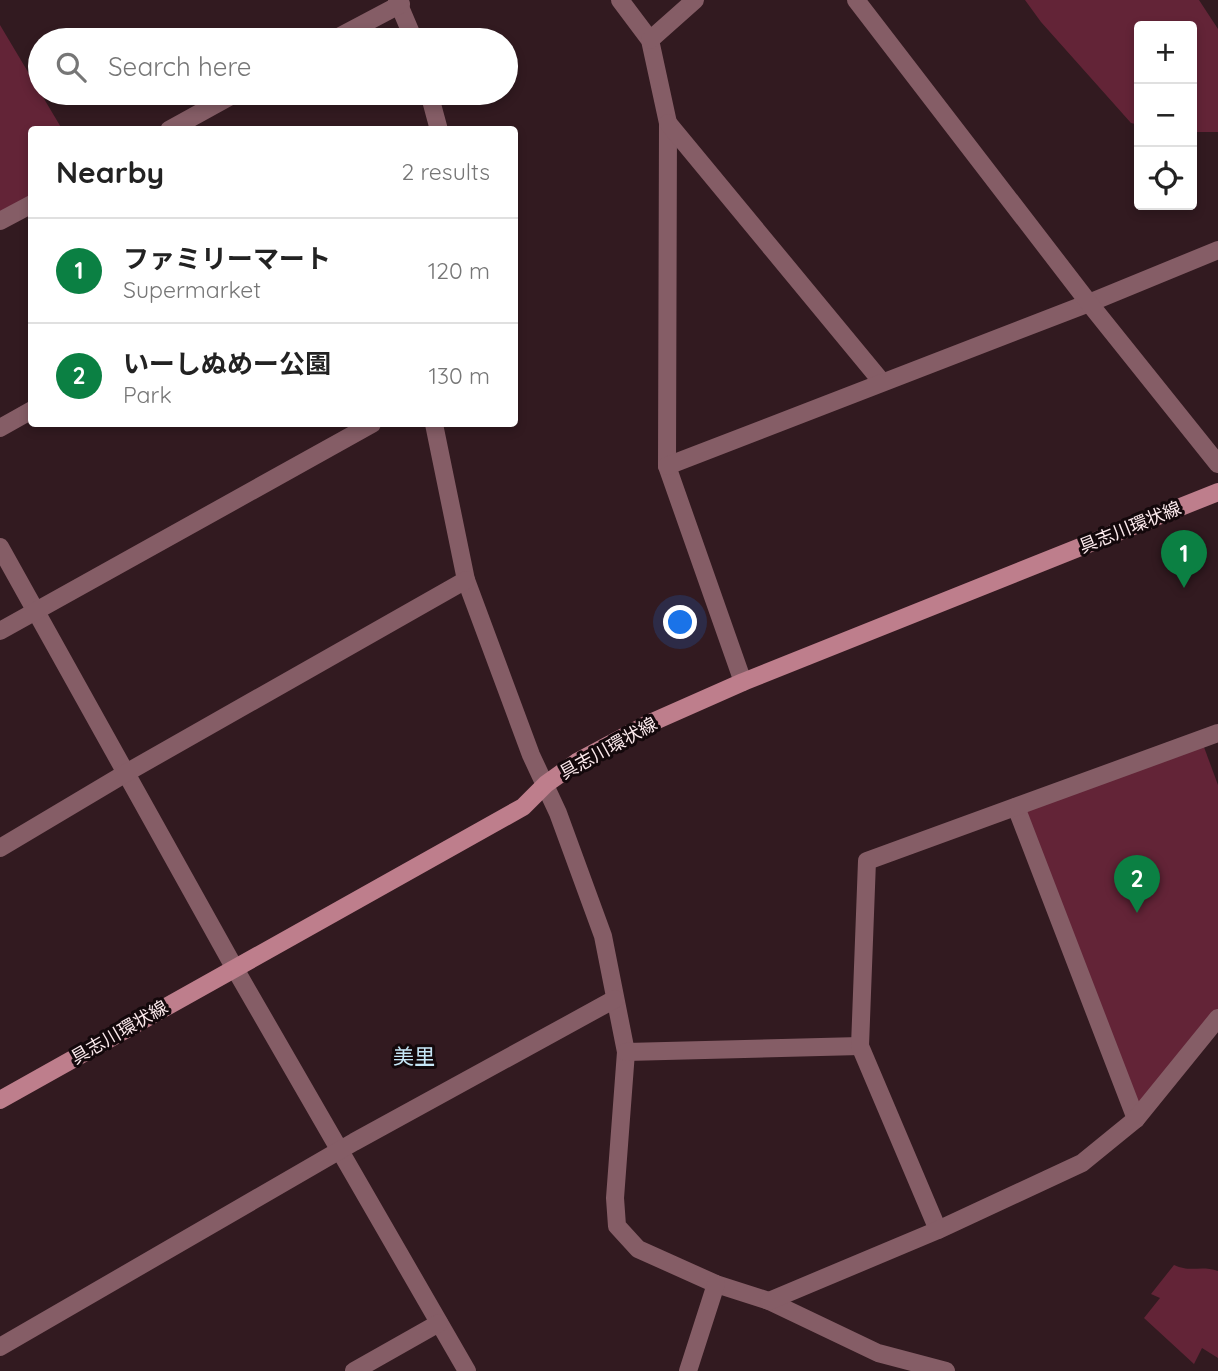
<!DOCTYPE html>
<html lang="en">
<head>
<meta charset="utf-8">
<style>
	body { margin:0; font-family:Quicksand,"Noto Sans JP",sans-serif; background:#f6f6f6; color:#222 }
	.controls { position:absolute; right:21px; top:21px; display:grid; overflow:hidden; border-radius:7px; box-shadow:0 4px 10px #0003 }
	.controls button { width:63px; height:63px; display:grid; place-items:center; padding:0; border:0; border-bottom:2px solid #e0e0e0; background:#fff; color:#222; font:35px sans-serif }
	.you { position:absolute; left:681px; top:623px; width:24px; height:24px; margin:-18px; border:5px solid #fff; border-radius:50%; background:#1a73e8; box-shadow:0 0 0 10px #1a73e833 }
	.badge { display:grid; place-items:center; width:46px; height:46px; border-radius:50%; background:#0b8043; color:#fff; font-size:23px; font-weight:700 }
	.pin { position:absolute; translate:-50% -58px; filter:drop-shadow(0 2px 4px #0008) }
	.pin::after { content:''; position:absolute; top:37px; width:24px; height:21px; background:inherit; clip-path:polygon(0 0,100% 0,50% 100%) }
	.list { margin:0; padding:0; list-style:none }
	h2 { display:flex; justify-content:space-between; align-items:center; height:91px; margin:0; padding:0 28px; font-size:30px }
	h2 small { font-size:23px; font-weight:400; color:#767676 }
	.list li { display:grid; grid-template-columns:46px 1fr auto; gap:21px; align-items:center; box-sizing:border-box; height:105px; padding:0 28px; border-top:2px solid #e0e0e0 }
	.list b { display:block; font-size:26px; white-space:nowrap }
	.list p { margin:0; font-size:23px; white-space:nowrap; color:#767676 }
	.list em { font-size:23px; font-style:normal; color:#767676 }
	.icon { flex:none; width:38px; height:38px; fill:none; stroke:currentColor; stroke-width:2; stroke-linecap:round; stroke-linejoin:round }
	.map { position:relative; flex:none; width:1218px; height:1371px; overflow:hidden }
	.search { position:absolute; background:#fff; box-shadow:0 4px 10px #0003; left:28px; top:28px; width:490px; height:77px; display:flex; align-items:center; gap:18px; box-sizing:border-box; padding:0 24px; border-radius:38px; color:#767676; font-size:26px }
	.panel { position:absolute; background:#fff; box-shadow:0 4px 10px #0003; left:28px; top:126px; width:490px; height:301px; border-radius:7px }
	.map>svg:first-child { display:block }
	.green { fill:#632437 }
	.lines { fill:none; stroke-linecap:round; stroke-linejoin:round }
	.minor { stroke:#855d66; stroke-width:18 }
	.tertiary { stroke:#855d66; stroke-width:18 }
	.secondary { stroke:#be7e8c; stroke-width:18 }
	.labels { text-anchor:middle; dominant-baseline:central; stroke-width:6; stroke-linejoin:round; paint-order:stroke }
	.street-label { font-size:18px; fill:#fceaed; stroke:#13080b }
	.quarter-label { font-size:21px; fill:#c6e6f6; stroke:#13080b }
</style>
</head>
<body>
<div class="map">
<svg width="1218" height="1371" viewBox="0 0 1218 1371">
	<rect width="100%" height="100%" fill="#321a20"/>
	<g class="green">
		<polygon points="1025,0 1199,0 1218,29 1218,132 1192,132 1192,26 1139,26 1139,125 1131,123 1041,22"/>
		<polygon points="0,25 62,129 32,130 31,204 0,221"/>
		<polygon points="1201,739 1218,785 1218,1018 1136,1119 1016,807"/>
		<path d="M 1174,1265 C 1191,1273 1200,1265 1218,1271 L 1218,1358 L 1202,1348 L 1194,1364 L 1144,1318 L 1160,1298 L 1151,1294 Z"/>
	</g>
	<g class="lines">
		<g class="minor">
			<polyline points="397,0 414,40"/>
			<polyline points="620,0 650,40 668,123 667,466 743,682"/>
			<polyline points="333,40 401,4"/>
			<polyline points="650,40 695,0"/>
			<polyline points="429,93 439,130"/>
			<polyline points="668,123 882,382"/>
			<polyline points="169,130 236,93"/>
			<polyline points="0,221 32,204"/>
			<polyline points="434,424 466,580 531,755 558,813 603,936 626,1052 615,1198 617,1226 638,1249 716,1284 769,1301 878,1353 946,1371"/>
			<polyline points="0,428 32,410"/>
			<polyline points="667,466 1089,303 1218,250"/>
			<polyline points="0,547 234,967 467,1371"/>
			<polyline points="0,631 372,424"/>
			<polyline points="1016,807 1136,1119"/>
			<polyline points="0,848 126,773 466,580"/>
			<polyline points="626,1052 860,1046"/>
			<polyline points="938,1230 860,1046 867,861 1218,733"/>
			<polyline points="769,1301 938,1230 1082,1163 1136,1119 1218,1018"/>
			<polyline points="0,1347 354,1142 615,999"/>
			<polyline points="354,1371 439,1323"/>
			<polyline points="688,1371 716,1284"/>
		</g>
		<polyline class="tertiary" points="856,0 1089,303 1218,464"/>
		<polyline class="secondary" points="0,1100 523,807 546,784 577,762 648,724 743,682 1218,492"/>
	</g>
	<g class="labels">
		<g class="street-label">
			<text transform="translate(1130 527) rotate(-22)">具志川環状線</text>
			<text transform="translate(608 748) rotate(-29)">具志川環状線</text>
			<text transform="translate(119 1032) rotate(-30)">具志川環状線</text>
		</g>
		<g class="quarter-label">
			<text x="414" y="1056">美里</text>
		</g>
	</g>
</svg>
<div class="controls">
<button>+</button>
<button>−</button>
<button><svg class="icon" aria-label="locate" viewBox="0 0 24 24"><circle cx="12" cy="12" r="6"/><path d="M12 2v4M12 18v4M2 12h4M18 12h4"/></svg></button>
</div>
<div class="you"></div>
<div class="pin badge" style="left:1184px;top:588px">1</div>
<div class="pin badge" style="left:1137px;top:913px">2</div>
<div class="search"><svg class="icon" aria-label="search" viewBox="0 0 24 24"><circle cx="10" cy="10" r="6"/><path d="M15 15l6 6"/></svg>Search here</div>
<section class="panel">
<h2>Nearby<small>2 results</small></h2>
<ul class="list">
<li><span class="badge">1</span><div><b>ファミリーマート</b><p>Supermarket</p></div><em>120 m</em></li>
<li><span class="badge">2</span><div><b>いーしぬめー公園</b><p>Park</p></div><em>130 m</em></li>
</ul>
</section>
</div>
</body>
</html>
